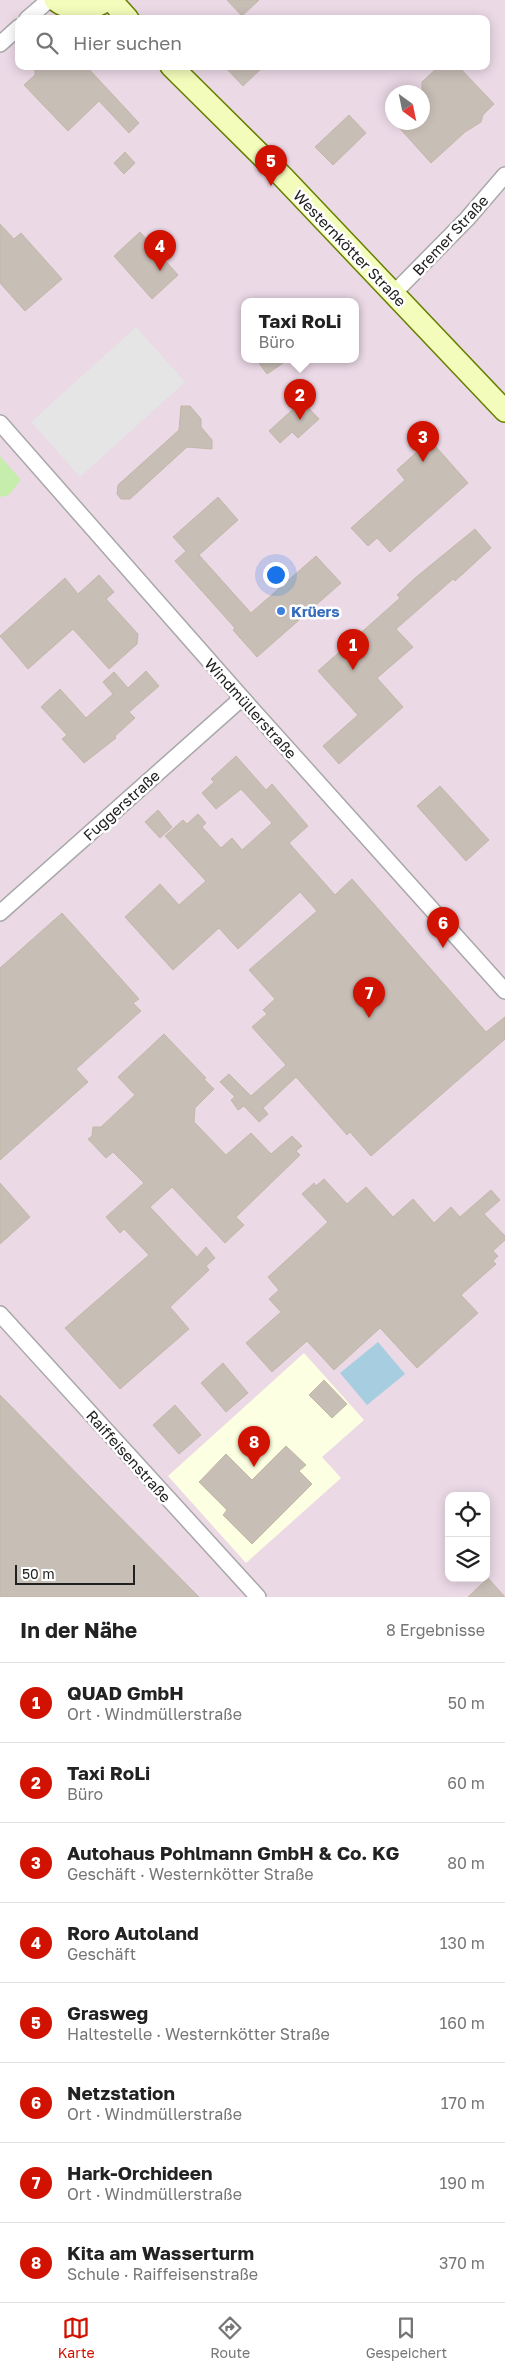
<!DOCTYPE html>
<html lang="de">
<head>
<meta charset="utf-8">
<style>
	body { margin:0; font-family:"Golos Text",sans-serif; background:#f6f6f6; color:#222 }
	.controls { position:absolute; right:15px; bottom:15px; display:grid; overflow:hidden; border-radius:10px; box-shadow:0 2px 12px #0003 }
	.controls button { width:45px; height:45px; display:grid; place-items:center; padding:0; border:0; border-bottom:1px solid #e0e0e0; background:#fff; color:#222; font:25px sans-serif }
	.compass { position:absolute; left:385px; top:85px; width:45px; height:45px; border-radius:50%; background:#fff; box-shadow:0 2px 12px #0003; rotate:147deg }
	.scale { position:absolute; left:15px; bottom:12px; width:120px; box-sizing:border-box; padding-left:5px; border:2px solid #212121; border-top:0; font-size:14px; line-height:18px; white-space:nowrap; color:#212121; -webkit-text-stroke:4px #fff; paint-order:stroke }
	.you { position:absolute; left:275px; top:574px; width:18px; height:18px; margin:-12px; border:4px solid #fff; border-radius:50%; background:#1a73e8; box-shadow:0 0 0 8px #1a73e833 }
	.badge { display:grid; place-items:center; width:32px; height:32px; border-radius:50%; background:#d11200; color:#fff; font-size:16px; font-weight:700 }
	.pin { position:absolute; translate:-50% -41px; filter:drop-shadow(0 1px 2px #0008) }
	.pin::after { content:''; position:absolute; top:26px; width:18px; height:15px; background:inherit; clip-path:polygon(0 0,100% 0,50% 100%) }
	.popup { position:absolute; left:241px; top:298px; width:118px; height:65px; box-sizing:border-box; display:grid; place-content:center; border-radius:10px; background:#fff; filter:drop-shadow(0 1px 4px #0005); font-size:16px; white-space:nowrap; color:#767676 }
	.popup b { font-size:19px; color:#222 }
	.popup::after { content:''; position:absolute; left:50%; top:100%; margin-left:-10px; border:10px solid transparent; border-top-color:#fff }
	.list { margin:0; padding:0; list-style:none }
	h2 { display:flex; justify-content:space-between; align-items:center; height:65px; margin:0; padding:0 20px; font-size:21px }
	h2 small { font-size:16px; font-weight:400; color:#767676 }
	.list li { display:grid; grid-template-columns:32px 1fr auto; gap:15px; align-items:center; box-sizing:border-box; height:80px; padding:0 20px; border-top:1px solid #e0e0e0 }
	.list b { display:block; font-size:19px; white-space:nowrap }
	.list p { margin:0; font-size:16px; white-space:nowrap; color:#767676 }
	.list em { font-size:16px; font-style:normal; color:#767676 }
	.icon { flex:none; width:28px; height:28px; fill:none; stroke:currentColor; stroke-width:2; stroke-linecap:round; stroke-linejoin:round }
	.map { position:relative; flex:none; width:505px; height:1597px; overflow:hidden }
	.search { position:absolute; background:#fff; box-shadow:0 2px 12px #0003; left:15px; right:15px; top:15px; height:55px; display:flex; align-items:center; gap:12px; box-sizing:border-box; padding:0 18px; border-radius:10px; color:#767676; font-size:19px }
	.sheet { height:705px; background:#fff }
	nav { display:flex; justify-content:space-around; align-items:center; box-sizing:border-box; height:70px; border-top:1px solid #e0e0e0; background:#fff; font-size:14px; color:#767676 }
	nav a { display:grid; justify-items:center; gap:2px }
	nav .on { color:#d11200 }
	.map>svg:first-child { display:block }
	.industrial { fill:#ebd9e6; fill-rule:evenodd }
	.education { fill:#fdffe2 }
	.grass { fill:#c6edac }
	.parking { fill:#e5e5e5 }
	.water { fill:#a6cee0 }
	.building { fill:#c7beb6; stroke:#c4b7a8 }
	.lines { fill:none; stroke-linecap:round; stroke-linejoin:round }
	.street-casing { stroke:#a8a8a8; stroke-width:18 }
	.secondary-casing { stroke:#677f00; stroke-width:24 }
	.street { stroke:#fff; stroke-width:15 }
	.secondary { stroke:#f3fcba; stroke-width:21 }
	.shop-dot { fill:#3f7fe0; stroke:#fff; stroke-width:2 }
	.labels { text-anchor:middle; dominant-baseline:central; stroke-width:5; stroke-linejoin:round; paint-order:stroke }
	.street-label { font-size:15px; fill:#212121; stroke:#fff }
	.shop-label { font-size:15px; font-weight:bold; fill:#366cbe; stroke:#fff; text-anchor:start }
</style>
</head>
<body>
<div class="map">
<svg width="505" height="1597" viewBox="0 0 505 1597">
	<rect width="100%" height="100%" fill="#f1efe7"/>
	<path class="industrial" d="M 0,0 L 505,0 L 505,1597 L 0,1597 ZM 19,19 L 486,19 L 486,66 L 19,66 ZM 392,92 L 422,92 L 422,122 L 392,122 ZM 245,301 L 355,301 L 355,359 L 245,359 ZM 449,1496 L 486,1496 L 486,1578 L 449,1578 Z"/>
	<polygon class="education" points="304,1353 364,1420 322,1457 341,1478 246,1563 168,1476"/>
	<polygon class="grass" points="0,456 21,480 9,495 0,497"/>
	<polygon class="parking" points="136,327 185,382 80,477 31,422"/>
	<polygon class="water" points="378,1342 405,1374 367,1405 340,1373"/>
	<g class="building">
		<polygon points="227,0 259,0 242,16"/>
		<polygon points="35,66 86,66 139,123 129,133 99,101 68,131 24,85 35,75"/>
		<polygon points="224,66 264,66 243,86"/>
		<polygon points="439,66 458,66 494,104 483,115 481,122 465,132 431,163 394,122 422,122 422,82"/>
		<polygon points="349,115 366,133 333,165 315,147"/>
		<polygon points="125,152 135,163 124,174 114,163"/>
		<polygon points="0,224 14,239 21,233 62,279 25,311 0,283"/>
		<polygon points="140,232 155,249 162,243 170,252 163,258 178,275 152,299 114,256"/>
		<polygon points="256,359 289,359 267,374"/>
		<polygon points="302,401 319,419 298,438 292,432 280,443 269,431"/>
		<polygon points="181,406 190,406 201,419 201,427 212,440 212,449 187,447 130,499 121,499 117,494 118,485 179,430"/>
		<polygon points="430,440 468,483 390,552 377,538 368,546 351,528 405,480 397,470"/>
		<polygon points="218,497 238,520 199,555 251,613 316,556 341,583 257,657 233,630 235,628 175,561 186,551 173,537"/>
		<polygon points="475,529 491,548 455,581 453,579 396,629 413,647 377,678 403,707 339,764 323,746 358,715 318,671 400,598 397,595 415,578"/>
		<polygon points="99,575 114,592 106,599 138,634 137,644 109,669 73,629 28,669 0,636 65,578 78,594"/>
		<polygon points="146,671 159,686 129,712 135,718 115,736 116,738 84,763 62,739 67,735 41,707 60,689 86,718 113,694 103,682 114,672 128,688"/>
		<polygon points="236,756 266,790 272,784 308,826 289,843 335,895 352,879 486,1032 505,1017 505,1039 371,1156 350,1132 347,1135 296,1077 263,1108 268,1114 259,1122 244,1106 238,1110 231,1100 235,1097 220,1082 229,1074 251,1096 286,1065 252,1027 267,1014 263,1010 275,999 249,970 317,911 300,892 238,949 219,928 173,970 125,917 160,884 179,905 206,881 165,836 183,820 187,824 198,814 206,823 202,827 221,848 232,838 242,850 272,823 241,789 216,809 202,793 214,782 211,779"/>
		<polygon points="440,786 489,840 466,861 417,806"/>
		<polygon points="158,810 172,827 160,838 145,822"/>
		<polygon points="62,913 139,999 133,1003 141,1011 76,1069 88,1082 0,1160 0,968"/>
		<polygon points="164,1034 206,1078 204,1079 214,1089 195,1108 194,1122 226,1155 251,1133 271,1154 292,1136 302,1146 296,1151 300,1155 236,1217 244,1225 225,1243 172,1187 150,1207 197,1257 206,1247 215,1258 206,1266 209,1270 170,1307 189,1329 120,1389 65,1328 149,1255 124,1229 120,1233 106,1217 144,1183 113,1152 106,1158 88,1139 92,1136 93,1127 101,1127 135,1095 118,1077"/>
		<polygon points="324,1179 347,1204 366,1187 393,1217 413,1199 434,1223 451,1207 460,1217 491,1190 500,1200 484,1214 505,1236 505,1240 493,1251 498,1256 493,1261 496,1264 461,1295 478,1313 417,1368 380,1328 334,1370 307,1341 272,1372 246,1343 281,1312 269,1299 279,1290 268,1277 328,1222 302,1194 314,1183 316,1186"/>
		<polygon points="0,1183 30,1217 0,1244"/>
		<polygon points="223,1363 248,1393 226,1412 201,1383"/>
		<polygon points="324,1380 347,1404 332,1418 309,1395"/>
		<polygon points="0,1395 86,1483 199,1597 0,1597"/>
		<polygon points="175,1405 201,1435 179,1454 153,1425"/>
		<polygon points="286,1446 306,1465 299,1471 312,1484 252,1544 223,1515 227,1510 199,1482 226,1454 252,1480"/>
		<polygon points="488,1578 505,1597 468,1597"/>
	</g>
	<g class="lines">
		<defs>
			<g id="street">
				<polyline points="27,19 49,0"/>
				<polyline points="0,44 19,27"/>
				<polyline points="394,293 467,219 505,175"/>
				<polyline points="0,423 242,698 505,991"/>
				<polyline points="0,913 242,698"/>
				<polyline points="0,1314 258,1597"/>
			</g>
			<g id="secondary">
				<path d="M 55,0 C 72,13 90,12 107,0"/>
				<polyline points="111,0 128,19"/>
				<polyline points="171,66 283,177 505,411"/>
			</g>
		</defs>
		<use href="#street" class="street-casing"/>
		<use href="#secondary" class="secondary-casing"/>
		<use href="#street" class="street"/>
		<use href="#secondary" class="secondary"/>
	</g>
	<circle class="shop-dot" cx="281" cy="611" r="5"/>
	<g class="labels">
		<g class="street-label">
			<text transform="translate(450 235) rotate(-47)">Bremer Straße</text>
			<text transform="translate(350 248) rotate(46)">Westernkötter Straße</text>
			<text transform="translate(251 708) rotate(48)">Windmüllerstraße</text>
			<text transform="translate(121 805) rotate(-42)">Fuggerstraße</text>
			<text transform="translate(129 1456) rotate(48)">Raiffeisenstraße</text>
		</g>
		<g class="shop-label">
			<text x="291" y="611">Krüers</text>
		</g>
	</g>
</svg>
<div class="controls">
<button><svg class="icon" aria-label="locate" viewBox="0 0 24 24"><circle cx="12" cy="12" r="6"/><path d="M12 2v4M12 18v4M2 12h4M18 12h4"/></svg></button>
<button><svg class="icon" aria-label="layers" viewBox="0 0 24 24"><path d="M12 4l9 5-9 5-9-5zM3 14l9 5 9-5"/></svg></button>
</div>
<svg class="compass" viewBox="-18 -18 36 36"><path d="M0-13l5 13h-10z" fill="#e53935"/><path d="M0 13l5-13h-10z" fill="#767676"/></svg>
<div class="scale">50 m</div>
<div class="you"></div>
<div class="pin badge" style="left:353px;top:670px">1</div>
<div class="pin badge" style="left:300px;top:420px">2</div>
<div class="popup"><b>Taxi RoLi</b>Büro</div>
<div class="pin badge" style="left:423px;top:462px">3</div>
<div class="pin badge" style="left:160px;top:271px">4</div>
<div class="pin badge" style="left:271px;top:186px">5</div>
<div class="pin badge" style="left:443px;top:948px">6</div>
<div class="pin badge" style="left:369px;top:1018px">7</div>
<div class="pin badge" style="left:254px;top:1467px">8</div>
<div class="search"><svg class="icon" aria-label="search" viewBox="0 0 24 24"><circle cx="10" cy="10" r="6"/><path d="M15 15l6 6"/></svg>Hier suchen</div>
</div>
<section class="sheet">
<h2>In der Nähe<small>8 Ergebnisse</small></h2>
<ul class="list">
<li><span class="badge">1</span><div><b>QUAD GmbH</b><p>Ort · Windmüllerstraße</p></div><em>50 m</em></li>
<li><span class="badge">2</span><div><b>Taxi RoLi</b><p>Büro</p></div><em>60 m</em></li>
<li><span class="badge">3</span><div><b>Autohaus Pohlmann GmbH &amp; Co. KG</b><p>Geschäft · Westernkötter Straße</p></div><em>80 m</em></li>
<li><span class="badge">4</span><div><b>Roro Autoland</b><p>Geschäft</p></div><em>130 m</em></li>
<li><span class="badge">5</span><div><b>Grasweg</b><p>Haltestelle · Westernkötter Straße</p></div><em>160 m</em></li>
<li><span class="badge">6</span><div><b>Netzstation</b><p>Ort · Windmüllerstraße</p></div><em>170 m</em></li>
<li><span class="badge">7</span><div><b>Hark-Orchideen</b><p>Ort · Windmüllerstraße</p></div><em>190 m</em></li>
<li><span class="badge">8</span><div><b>Kita am Wasserturm</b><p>Schule · Raiffeisenstraße</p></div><em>370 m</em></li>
</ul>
</section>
<nav>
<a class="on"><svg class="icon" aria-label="map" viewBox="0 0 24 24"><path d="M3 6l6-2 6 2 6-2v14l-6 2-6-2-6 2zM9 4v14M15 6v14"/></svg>Karte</a>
<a><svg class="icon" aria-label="directions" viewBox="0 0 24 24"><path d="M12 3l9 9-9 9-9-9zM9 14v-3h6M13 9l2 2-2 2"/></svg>Route</a>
<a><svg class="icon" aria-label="saved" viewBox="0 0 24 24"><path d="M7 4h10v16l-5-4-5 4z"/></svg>Gespeichert</a>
</nav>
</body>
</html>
